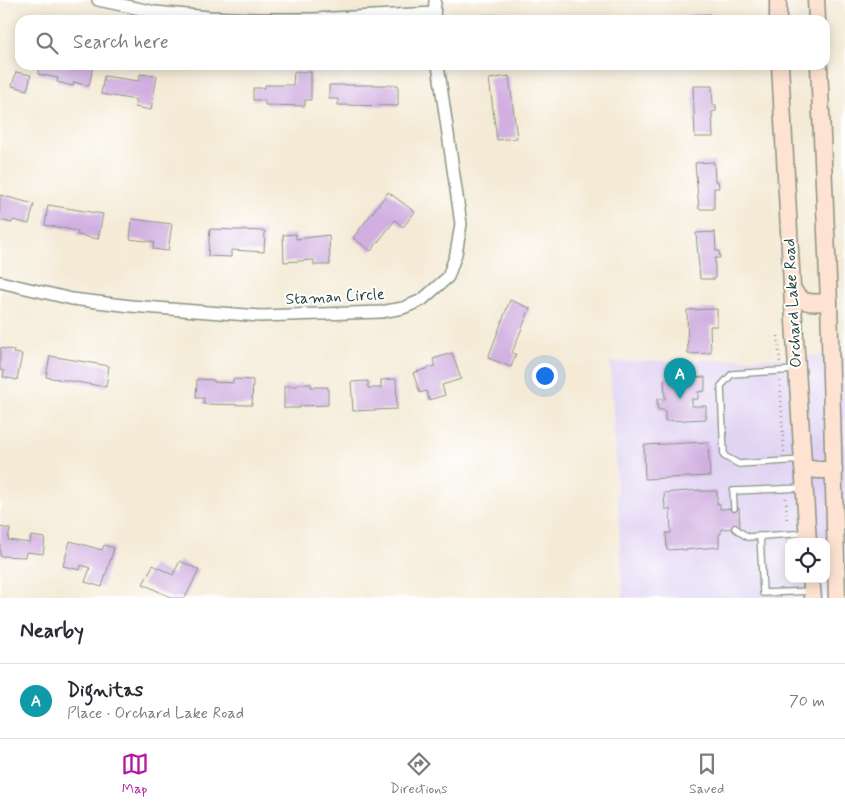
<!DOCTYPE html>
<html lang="en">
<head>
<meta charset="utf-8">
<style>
	body { margin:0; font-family:Mynerve,sans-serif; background:#f7f7f7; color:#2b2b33 }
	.controls { position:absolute; right:15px; bottom:15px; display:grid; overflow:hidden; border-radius:10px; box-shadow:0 2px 12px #0003 }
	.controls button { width:45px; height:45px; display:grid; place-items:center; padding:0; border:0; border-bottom:1px solid #e1e1e2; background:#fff; color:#2b2b33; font:25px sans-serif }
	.you { position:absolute; left:544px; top:375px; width:18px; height:18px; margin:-12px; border:4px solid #fff; border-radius:50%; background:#1a73e8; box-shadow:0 0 0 8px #1a73e833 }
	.badge { display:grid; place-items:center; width:32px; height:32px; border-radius:50%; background:#b5179e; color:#fff; font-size:16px; font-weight:700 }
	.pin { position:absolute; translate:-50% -41px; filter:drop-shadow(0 1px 2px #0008) }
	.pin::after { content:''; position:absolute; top:26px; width:18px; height:15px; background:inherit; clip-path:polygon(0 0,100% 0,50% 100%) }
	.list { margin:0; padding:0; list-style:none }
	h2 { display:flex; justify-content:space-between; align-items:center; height:65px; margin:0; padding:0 20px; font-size:21px }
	h2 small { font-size:16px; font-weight:400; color:#7c7c81 }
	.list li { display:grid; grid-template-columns:32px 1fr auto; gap:15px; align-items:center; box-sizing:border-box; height:75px; padding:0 20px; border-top:1px solid #e1e1e2 }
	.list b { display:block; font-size:19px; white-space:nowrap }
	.list p { margin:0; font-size:16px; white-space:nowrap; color:#7c7c81 }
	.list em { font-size:16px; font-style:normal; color:#7c7c81 }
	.icon { flex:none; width:28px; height:28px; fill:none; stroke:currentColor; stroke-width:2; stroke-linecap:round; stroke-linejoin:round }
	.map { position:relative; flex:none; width:845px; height:598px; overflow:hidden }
	.search { position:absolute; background:#fff; box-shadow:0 2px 12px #0003; left:15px; right:15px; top:15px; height:55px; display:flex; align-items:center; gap:12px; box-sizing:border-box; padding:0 18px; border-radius:15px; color:#7c7c81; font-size:19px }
	.sheet { height:140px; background:#fff }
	nav { display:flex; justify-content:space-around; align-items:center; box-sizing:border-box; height:70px; border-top:1px solid #e1e1e2; background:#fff; font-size:14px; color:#7c7c81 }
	nav a { display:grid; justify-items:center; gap:2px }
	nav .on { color:#b5179e }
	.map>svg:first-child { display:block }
	.built { fill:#e1d4f3; fill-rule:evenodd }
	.building { fill:#d1b0e1 }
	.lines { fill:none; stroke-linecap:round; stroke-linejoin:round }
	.lane-casing { stroke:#8a9484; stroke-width:8 }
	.street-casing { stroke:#8a9484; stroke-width:14 }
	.secondary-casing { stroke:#8a9484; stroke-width:19 }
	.path { stroke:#8a9484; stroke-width:2.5; stroke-dasharray:1 4; stroke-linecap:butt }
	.lane { stroke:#fff; stroke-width:5.5 }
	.street { stroke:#fff; stroke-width:11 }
	.secondary { stroke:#fee3d2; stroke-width:16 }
	.labels { text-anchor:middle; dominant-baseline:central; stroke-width:4; stroke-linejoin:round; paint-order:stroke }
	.street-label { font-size:16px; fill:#1f3d34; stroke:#fff }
</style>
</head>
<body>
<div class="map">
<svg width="845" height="598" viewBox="0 0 845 598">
	<rect width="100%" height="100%" fill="#fff"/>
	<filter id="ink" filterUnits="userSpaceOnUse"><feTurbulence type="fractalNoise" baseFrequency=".02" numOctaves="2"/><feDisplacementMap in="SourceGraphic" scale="10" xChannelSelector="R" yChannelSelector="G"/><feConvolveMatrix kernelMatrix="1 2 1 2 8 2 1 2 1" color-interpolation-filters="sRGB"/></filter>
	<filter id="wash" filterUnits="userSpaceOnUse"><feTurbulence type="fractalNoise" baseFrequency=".0096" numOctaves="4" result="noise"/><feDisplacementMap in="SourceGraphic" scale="20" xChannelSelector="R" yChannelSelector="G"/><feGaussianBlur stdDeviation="1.12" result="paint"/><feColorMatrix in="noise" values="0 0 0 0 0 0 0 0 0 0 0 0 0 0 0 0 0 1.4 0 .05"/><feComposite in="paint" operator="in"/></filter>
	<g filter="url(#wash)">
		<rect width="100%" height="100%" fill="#f4ead5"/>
		<path class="built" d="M 845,354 L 845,598 L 623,598 L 610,362 L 779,358 ZM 789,542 L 826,542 L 826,579 L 789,579 Z"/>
		<g id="blocks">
			<g class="building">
				<polygon points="710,14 710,20 691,20 691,15"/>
				<rect x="485" y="15" width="26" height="5"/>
				<polygon points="40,65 88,65 93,66 89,86 74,82 73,86 57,82 58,78 38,74"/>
				<polygon points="16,72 31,75 27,90 12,86"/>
				<polygon points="294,72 311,72 311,100 305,100 305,106 265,105 265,100 253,100 253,88 265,88 265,85 293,85"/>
				<polygon points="140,74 157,76 151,110 135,107 136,100 101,94 104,76 139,81"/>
				<polygon points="509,76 517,138 497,140 489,79"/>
				<polygon points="329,85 398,85 398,106 338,105 338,99 329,99"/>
				<polygon points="693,86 712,86 713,105 716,105 716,111 712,112 713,137 695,137"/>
				<polygon points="714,162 715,181 718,181 719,188 714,188 714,209 699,209 695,163"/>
				<polygon points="388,192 415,212 403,227 395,220 371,251 353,238"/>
				<polygon points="0,195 34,204 29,224 13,220 12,223 0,220"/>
				<polygon points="48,205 103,214 98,239 77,235 78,231 45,225"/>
				<polygon points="132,219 172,224 168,251 153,249 154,242 130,239"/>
				<polygon points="210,229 265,231 264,252 231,250 231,257 208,256"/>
				<polygon points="715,232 716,251 719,251 720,258 715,258 715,279 700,279 696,233"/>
				<polygon points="296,234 296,239 329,235 330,265 314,265 314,260 284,262 283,235"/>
				<polygon points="510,300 530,308 512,353 516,354 511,367 488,358"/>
				<polygon points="717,309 717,326 710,326 711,353 688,354 687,310"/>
				<polygon points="0,348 14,350 13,353 22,354 17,380 3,377 4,371 0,370"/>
				<polygon points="452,353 461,379 442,385 445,395 429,400 426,391 420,393 413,373 435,366 433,359"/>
				<polygon points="50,356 109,366 106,387 46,377"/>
				<polygon points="705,377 705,391 698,392 698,399 692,399 692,406 706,406 706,419 665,421 665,410 658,410 657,399 665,399 664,379"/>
				<polygon points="197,379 214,380 214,382 233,383 233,379 253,380 252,405 203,404 204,398 196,398"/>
				<polygon points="396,379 397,409 353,411 351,382 368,381 368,388 381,388 381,380"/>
				<polygon points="297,384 311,384 311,387 328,387 328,405 300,406 300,408 284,408 284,386 297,386"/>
				<polygon points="708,442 710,476 645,479 644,445"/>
				<polygon points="700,490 700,491 717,491 717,504 720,504 720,509 739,508 740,528 721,529 721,534 719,534 719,547 683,550 683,549 667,550 666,533 671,533 670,509 665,509 664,493"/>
				<polygon points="0,527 10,529 8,540 30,543 31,536 45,538 43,554 26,552 25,557 0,556"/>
				<polygon points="70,541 102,550 104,545 114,548 102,587 85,582 90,568 81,565 80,570 63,566"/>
				<polygon points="180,561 199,570 185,598 172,598 143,584 153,565 173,575"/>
			</g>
		</g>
	</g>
	<g filter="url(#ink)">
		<use href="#blocks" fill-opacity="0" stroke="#8a9484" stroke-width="1"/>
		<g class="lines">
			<defs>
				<g id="lane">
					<polyline points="795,370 732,374 721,386 724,456 739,464 801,460"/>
					<polyline points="734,508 733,491 802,488"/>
					<polyline points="735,528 747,537 807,533"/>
					<polyline points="760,536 763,593 812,591"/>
				</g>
				<g id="street">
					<polyline points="98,0 155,12 209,17 257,19 313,19 434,13"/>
					<polyline points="434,20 435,0"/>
					<polyline points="0,282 72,299 131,306 260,316 381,312 403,308 422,300 448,277 456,254 461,224 438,65"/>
				</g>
				<g id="secondary">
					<polyline points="778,0 778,20"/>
					<polyline points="816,0 817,20"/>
					<polyline points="780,65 793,305 808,542"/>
					<polyline points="819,65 829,302 837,598"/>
					<path d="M 792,288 C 802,305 810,303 829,302"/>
					<polyline points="803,468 818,470 834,470"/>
					<polyline points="811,579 813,598"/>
				</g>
			</defs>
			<use href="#lane" class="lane-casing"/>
			<use href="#street" class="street-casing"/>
			<use href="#secondary" class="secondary-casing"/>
			<g class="path">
				<polyline points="778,336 780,363"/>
				<polyline points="780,381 784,453"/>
				<polyline points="786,498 787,525"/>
				<polyline points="788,543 789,552"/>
			</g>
			<use href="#lane" class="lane"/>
			<use href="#street" class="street"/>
			<use href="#secondary" class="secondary"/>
		</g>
	</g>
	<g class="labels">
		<g class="street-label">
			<text transform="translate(335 297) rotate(-3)">Staman Circle</text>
			<text transform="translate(793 303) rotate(-93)">Orchard Lake Road</text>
		</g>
	</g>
</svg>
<div class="controls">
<button><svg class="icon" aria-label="locate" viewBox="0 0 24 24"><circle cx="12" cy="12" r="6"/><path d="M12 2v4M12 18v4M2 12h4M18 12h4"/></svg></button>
</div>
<div class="you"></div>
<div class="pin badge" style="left:680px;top:399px;background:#0f9aa8">A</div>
<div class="search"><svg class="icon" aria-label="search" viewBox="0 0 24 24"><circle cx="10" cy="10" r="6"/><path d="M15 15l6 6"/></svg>Search here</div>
</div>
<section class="sheet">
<h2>Nearby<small></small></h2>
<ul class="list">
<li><span class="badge" style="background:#0f9aa8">A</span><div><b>Dignitas</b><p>Place · Orchard Lake Road</p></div><em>70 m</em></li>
</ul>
</section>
<nav>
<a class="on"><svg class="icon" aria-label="map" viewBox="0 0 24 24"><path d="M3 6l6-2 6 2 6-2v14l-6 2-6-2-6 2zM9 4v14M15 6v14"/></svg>Map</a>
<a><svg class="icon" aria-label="directions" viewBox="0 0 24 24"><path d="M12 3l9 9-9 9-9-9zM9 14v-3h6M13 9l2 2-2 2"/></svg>Directions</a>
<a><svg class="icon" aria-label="saved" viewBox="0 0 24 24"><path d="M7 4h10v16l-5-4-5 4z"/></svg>Saved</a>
</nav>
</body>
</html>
